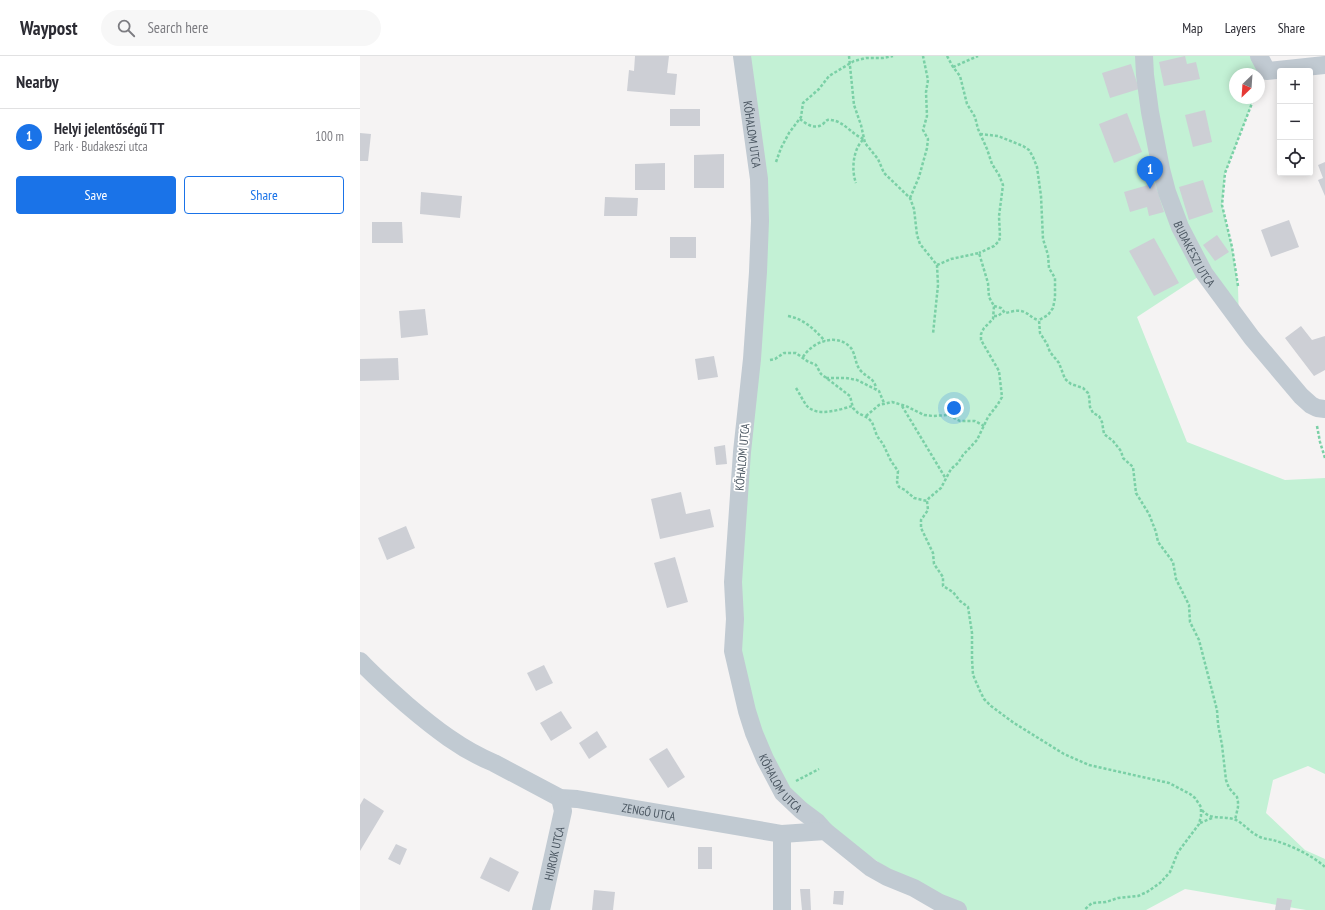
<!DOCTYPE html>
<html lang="en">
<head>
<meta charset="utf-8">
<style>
	body { margin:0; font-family:"PT Sans Narrow",sans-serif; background:#f7f7f7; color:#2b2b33 }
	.controls { position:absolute; right:12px; top:12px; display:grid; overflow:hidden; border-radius:4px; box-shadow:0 2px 10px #0003 }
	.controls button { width:36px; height:36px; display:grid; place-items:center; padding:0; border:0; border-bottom:1px solid #e1e1e2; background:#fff; color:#2b2b33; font:20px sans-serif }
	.compass { position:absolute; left:869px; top:12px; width:36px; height:36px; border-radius:50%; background:#fff; box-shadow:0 2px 10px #0003; rotate:205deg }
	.you { position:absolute; left:594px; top:352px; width:14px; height:14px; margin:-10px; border:3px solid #fff; border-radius:50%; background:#1a73e8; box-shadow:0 0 0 6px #1a73e833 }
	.badge { display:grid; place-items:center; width:26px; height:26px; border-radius:50%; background:#1a73e8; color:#fff; font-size:13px; font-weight:700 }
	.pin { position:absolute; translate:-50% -33px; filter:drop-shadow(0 1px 2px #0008) }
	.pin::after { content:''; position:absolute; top:21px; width:14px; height:12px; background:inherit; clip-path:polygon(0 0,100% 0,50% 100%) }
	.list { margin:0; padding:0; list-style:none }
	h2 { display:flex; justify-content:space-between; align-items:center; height:52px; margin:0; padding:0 16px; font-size:17px }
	h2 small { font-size:13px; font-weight:400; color:#7c7c81 }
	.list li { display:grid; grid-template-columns:26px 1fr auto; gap:12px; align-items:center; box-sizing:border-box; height:56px; padding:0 16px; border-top:1px solid #e1e1e2 }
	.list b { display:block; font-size:15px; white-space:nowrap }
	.list p { margin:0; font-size:13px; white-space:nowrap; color:#7c7c81 }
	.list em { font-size:13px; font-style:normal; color:#7c7c81 }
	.actions { display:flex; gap:8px; padding:12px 16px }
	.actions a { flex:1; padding:9px 0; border:1px solid #1a73e8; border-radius:4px; text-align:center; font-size:14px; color:#1a73e8 }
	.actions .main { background:#1a73e8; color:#fff }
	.icon { flex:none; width:22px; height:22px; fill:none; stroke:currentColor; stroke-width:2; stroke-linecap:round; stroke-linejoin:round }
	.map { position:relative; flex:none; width:965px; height:854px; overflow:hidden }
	header { display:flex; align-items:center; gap:24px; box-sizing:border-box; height:56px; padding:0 20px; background:#fff; border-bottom:1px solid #e1e1e2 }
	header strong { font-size:19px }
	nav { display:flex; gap:22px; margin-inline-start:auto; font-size:14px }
	.search { width:280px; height:36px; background:#f7f7f7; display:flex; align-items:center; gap:10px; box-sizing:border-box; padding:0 14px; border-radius:22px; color:#7c7c81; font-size:15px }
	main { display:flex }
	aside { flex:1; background:#fff }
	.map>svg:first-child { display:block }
	.green { fill:#c3f1d5 }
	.building { fill:#cdcfd5 }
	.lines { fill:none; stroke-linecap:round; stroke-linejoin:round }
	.path { stroke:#7ad0a6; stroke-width:2.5; stroke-dasharray:3 2; stroke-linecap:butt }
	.street { stroke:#c1cad2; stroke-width:18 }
	.labels { text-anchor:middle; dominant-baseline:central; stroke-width:3.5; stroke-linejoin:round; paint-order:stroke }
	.street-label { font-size:12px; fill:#4a5661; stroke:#fff }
</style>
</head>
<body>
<header>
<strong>Waypost</strong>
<div class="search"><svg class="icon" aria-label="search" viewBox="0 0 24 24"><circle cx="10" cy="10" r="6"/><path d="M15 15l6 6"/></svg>Search here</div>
<nav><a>Map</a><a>Layers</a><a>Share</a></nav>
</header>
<main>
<aside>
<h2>Nearby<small></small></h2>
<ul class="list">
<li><span class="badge">1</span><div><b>Helyi jelentőségű TT</b><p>Park · Budakeszi utca</p></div><em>100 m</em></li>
</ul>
<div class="actions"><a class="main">Save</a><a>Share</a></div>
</aside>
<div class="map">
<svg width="965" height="854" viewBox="0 0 965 854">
	<rect width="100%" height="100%" fill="#f5f3f3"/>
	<polygon class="green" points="382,0 899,0 907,15 899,31 899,18 875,18 875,42 894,42 865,117 862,149 872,191 878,231 879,265 844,217 777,261 827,386 925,424 965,422 965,718 948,710 913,724 906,757 945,794 965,803 965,854 946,854 825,833 786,854 598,854 554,832 423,737 380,627 382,396 398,216"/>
	<g class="building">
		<polygon points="275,0 309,0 307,17 317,18 315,39 267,35 269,14 274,15"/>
		<polygon points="825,0 827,8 836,6 840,23 804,30 799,6"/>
		<polygon points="771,8 779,33 750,42 742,17"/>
		<rect x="310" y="53" width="30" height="17"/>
		<polygon points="845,54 852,86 833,91 825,59"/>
		<polygon points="767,57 782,96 754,107 739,68"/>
		<polygon points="0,77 11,78 8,105 0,105"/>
		<polygon points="364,98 364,132 334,132 334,99"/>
		<polygon points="965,106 965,140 958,124 963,122 958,109"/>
		<polygon points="305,107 305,134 275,134 275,108"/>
		<polygon points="843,124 853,156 829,164 819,131"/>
		<polygon points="795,127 804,156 789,160 787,151 770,156 764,136"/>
		<polygon points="61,136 102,140 100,162 60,158"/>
		<polygon points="245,141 278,142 277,160 244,160"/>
		<polygon points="929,164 939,191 911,201 901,174"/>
		<polygon points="12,166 42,166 43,187 12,187"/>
		<polygon points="857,179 869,196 855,205 843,189"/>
		<rect x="310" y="181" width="26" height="21"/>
		<polygon points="794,182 819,227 794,240 769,195"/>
		<polygon points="65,253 68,279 41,282 39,255"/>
		<polygon points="941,270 952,284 965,280 965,314 954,320 925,282"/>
		<polygon points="354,300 358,321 338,324 335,303"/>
		<polygon points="38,302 39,324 0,325 0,303"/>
		<polygon points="365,389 367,408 356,409 354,391"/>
		<polygon points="321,436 326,458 350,453 354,471 300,483 291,443"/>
		<polygon points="46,470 55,492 27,504 18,482"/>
		<polygon points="315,501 328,546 307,552 294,507"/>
		<polygon points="184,609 193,627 176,635 167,617"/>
		<polygon points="201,655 212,672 191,685 180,667"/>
		<polygon points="237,675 247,691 229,703 219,687"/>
		<polygon points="307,692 325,721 308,732 289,703"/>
		<polygon points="4,742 24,755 0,795 0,749"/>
		<polygon points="36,788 47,793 40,809 28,803"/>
		<rect x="338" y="791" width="14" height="22"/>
		<polygon points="130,801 159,816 149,836 120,822"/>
		<polygon points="440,833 450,833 451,854 442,854"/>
		<polygon points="234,834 255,836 253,854 232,854"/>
		<polygon points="474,835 484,835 483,849 473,848"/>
		<polygon points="917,842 932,844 930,854 915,854"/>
	</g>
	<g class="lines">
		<g class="path">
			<polyline points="489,0 494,49 501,69 505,87 518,103 524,117 550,142 554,153 557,179 560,188 577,209 578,229 573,278"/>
			<polyline points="587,0 593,11 600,20 607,48 615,61 618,73 627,93 632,108 639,119 643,129 639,160 640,181 639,185 634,190 619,197"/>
			<polyline points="593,11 618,0"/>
			<path d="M 440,63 C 446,68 455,74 463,68 C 466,65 467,63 471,64 C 484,65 492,79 504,83 C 493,92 491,114 496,127"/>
			<polyline points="620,78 638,80 663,90 669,94 673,101 677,111 681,140 683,183 688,199 689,212 695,222 695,242 693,252 688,259 679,264 680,277 687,288 690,296 699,307 705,323 711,328 723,332 728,337 729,340 730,351 733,357 739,360 742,366 744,378 753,385 761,395 763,402 773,411 776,437 789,458 796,476 798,486 813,506 816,523 829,549 830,566 839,584 857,654 858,668 862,689 866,724 869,732 877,741 878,746 878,751 875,764"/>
			<polyline points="416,106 421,92 429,77 441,61 443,47 459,33 469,20 494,5 506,2 523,2 533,0"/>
			<polyline points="550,142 559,121 567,92 568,83 563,74 567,60 566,36 568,24 563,0"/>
			<polyline points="577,209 591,203 619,197 628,227 629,241 634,250 633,263 624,272 621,278 621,284 639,315 642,341 638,348 628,361 617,384 603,399 598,407 591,413 581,432 569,442 567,445 568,454 561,464 561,472 573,497 574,508 583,521 583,530 593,536 600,545 608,551 612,577 612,603 613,619 620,635 624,643 631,650 654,667 704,698 729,709 809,727 830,738 835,742 841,751 841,760 839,768 818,796 810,816 800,827 787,836 778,840 758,842 746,846 732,847 724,854"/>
			<polyline points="878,230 872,191 862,149 865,117 894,42"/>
			<path d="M 634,250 L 641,252 L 645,257 C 651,256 658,253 664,256 C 670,258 672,263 679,264"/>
			<path d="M 428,260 C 444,263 454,273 465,285"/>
			<polyline points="634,260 638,260 643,256"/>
			<path d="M 443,301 C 452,286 477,276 491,292 C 496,299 495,309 501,315 C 507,322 515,322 516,333"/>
			<polyline points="410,304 415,303 424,297 436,297 447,305 456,309 461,318 490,340 493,352 498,357 508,362 512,366 517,380 523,388 531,405 538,415 537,426 539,431 545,434 554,442 567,445"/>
			<polyline points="466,322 486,322 497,324 519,335 524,347"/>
			<path d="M 436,332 C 440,338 443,345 447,350 C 457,361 479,354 492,350"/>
			<polyline points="542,350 586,423"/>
			<polyline points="506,360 519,349 532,346 546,350 564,359 573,360 588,359 600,365 615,365 624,370"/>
			<polyline points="957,370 960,386 965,402"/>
			<polyline points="436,725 459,713"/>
			<path d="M 842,754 C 850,765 864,759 876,764 C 884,768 890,776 898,780 C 903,783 908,783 913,784 C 930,789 952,799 965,811"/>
			<polyline points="840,767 852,762"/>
		</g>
		<g class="street">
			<path id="s1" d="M 382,0 L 399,123 L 400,165 L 398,216 L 392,303 L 382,396 L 373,526 L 375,563 L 373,595 L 387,655 L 394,677 L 405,703 L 423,737 L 441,754 L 457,766 L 465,775"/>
			<path id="s2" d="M 784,0 L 785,19 L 790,56 L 801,113 L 807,136 L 820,171 L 844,217 L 892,282 L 941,340 L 951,349 L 957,352 L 965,353"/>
			<polyline points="899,0 907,15 965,9"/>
			<path id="s3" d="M 0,605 C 15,621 31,635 47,649 C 74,672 102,694 134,707 L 200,742 L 217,743 L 422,778 L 465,775 L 511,812 L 527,821 L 554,832 L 580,847 L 598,854"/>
			<polyline points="422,778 422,854"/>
			<path id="s4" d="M 181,854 L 203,755 L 200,742"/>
		</g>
	</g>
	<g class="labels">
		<g class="street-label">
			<text stroke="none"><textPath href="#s1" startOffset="79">KŐHALOM UTCA</textPath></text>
			<text stroke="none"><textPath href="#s2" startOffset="206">BUDAKESZI UTCA</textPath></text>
			<text transform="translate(382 401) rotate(-85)">KŐHALOM UTCA</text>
			<text stroke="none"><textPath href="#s1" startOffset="739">KŐHALOM UTCA</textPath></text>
			<text stroke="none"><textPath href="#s3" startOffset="334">ZENGŐ UTCA</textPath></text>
			<text stroke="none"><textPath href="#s4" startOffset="58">HUROK UTCA</textPath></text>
		</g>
	</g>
</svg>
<div class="controls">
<button>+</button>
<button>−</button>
<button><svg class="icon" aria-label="locate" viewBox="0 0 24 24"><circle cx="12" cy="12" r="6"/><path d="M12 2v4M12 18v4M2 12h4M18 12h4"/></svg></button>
</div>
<svg class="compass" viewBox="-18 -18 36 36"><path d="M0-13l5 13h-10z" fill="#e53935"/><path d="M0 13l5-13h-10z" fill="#7c7c81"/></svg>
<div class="you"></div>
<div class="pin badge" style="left:790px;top:133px">1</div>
</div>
</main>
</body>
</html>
